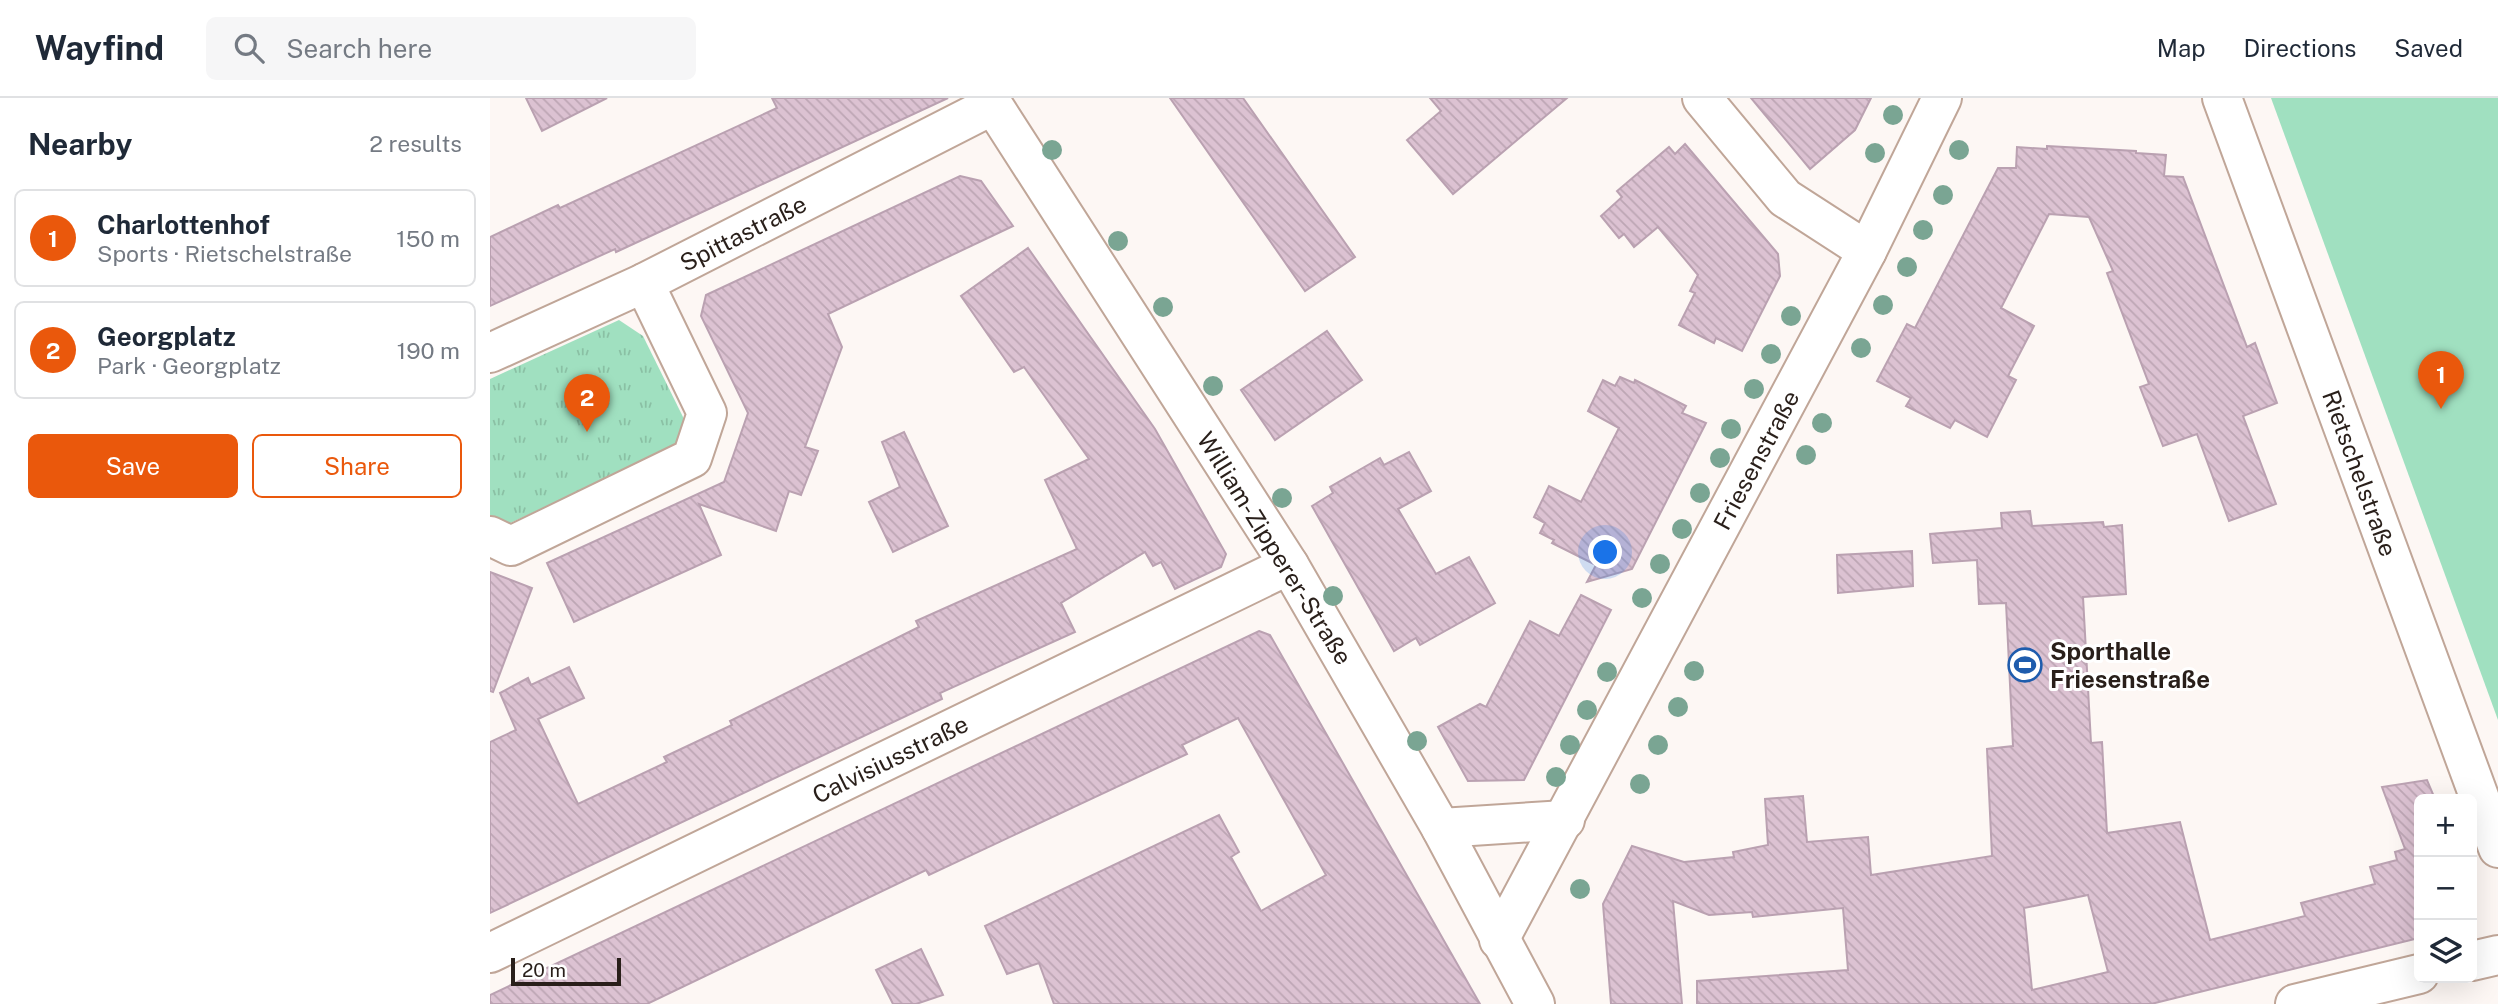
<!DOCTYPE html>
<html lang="en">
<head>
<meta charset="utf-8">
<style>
	body { margin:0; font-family:"Public Sans",sans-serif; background:#f6f6f7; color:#1f2937 }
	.controls { position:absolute; right:21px; bottom:21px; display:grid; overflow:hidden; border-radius:10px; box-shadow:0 7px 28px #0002 }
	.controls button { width:63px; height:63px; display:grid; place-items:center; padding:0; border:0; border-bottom:2px solid #e0e1e3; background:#fff; color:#1f2937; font:35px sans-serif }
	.scale { position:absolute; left:21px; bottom:18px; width:110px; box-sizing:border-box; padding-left:7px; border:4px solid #291f1a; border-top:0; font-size:19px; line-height:24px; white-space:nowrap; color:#291f1a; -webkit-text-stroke:5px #fff; paint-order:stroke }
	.you { position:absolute; left:1116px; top:455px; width:24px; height:24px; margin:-18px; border:5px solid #fff; border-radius:50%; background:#1a73e8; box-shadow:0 0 0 10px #1a73e833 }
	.badge { display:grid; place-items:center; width:46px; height:46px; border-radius:50%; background:#ea580c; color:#fff; font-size:23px; font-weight:700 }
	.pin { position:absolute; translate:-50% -58px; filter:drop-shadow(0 2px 4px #0008) }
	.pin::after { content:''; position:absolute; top:37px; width:24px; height:21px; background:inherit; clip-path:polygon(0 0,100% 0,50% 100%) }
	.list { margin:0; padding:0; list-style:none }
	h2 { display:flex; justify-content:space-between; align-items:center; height:91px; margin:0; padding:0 28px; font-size:30px }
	h2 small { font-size:23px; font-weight:400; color:#747a83 }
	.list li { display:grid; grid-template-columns:46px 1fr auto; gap:21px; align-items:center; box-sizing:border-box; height:98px; margin:0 14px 14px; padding:0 14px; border:2px solid #e0e1e3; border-radius:10px }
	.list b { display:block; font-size:26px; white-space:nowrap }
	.list p { margin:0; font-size:23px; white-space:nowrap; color:#747a83 }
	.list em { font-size:23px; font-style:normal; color:#747a83 }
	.actions { display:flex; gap:14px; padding:21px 28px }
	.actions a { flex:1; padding:16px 0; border:2px solid #ea580c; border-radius:10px; text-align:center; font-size:24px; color:#ea580c }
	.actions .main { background:#ea580c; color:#fff }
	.icon { flex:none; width:38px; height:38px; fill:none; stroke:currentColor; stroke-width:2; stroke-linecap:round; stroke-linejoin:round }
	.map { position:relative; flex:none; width:2008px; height:906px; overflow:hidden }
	header { display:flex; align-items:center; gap:42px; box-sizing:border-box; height:98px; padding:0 35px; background:#fff; border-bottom:2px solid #e0e1e3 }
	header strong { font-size:33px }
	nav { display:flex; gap:38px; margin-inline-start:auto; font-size:24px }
	.search { width:490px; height:63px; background:#f6f6f7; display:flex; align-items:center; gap:18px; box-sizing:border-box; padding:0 24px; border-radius:10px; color:#747a83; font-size:26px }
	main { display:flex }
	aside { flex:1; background:#fff }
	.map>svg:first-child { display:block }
	.green { fill:#a0e0c0 }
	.park { fill:url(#park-tufts) }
	.building { fill:url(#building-back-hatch); stroke:#baa1b1; stroke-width:2; fill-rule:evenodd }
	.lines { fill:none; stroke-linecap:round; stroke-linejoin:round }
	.minor-casing { stroke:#c0a698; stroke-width:42 }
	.minor { stroke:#fff; stroke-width:38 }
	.tree { fill:#7aa593 }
	.labels { text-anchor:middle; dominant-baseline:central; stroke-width:6; stroke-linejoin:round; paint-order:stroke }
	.street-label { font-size:24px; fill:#291f1a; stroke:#fff }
	.poi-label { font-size:24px; font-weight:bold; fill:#291f1a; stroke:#fff; text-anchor:start }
</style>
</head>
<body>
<header>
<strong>Wayfind</strong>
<div class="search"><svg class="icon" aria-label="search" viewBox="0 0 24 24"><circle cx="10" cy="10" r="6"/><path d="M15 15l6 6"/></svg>Search here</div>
<nav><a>Map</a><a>Directions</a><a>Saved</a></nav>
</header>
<main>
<aside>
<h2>Nearby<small>2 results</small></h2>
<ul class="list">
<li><span class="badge">1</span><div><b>Charlottenhof</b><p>Sports · Rietschelstraße</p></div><em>150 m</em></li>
<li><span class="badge">2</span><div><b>Georgplatz</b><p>Park · Georgplatz</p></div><em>190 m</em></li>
</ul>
<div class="actions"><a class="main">Save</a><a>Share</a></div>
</aside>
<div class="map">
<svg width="2008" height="906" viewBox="0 0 2008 906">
	<defs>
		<pattern id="park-tufts" width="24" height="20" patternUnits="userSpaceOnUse" patternTransform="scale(1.75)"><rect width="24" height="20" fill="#a0e0c0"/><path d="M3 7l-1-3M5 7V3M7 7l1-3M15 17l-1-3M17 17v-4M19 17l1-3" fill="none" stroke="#8ac0a4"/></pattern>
		<pattern id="building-back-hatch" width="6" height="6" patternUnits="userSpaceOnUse" patternTransform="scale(1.75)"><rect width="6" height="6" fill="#dcc2d2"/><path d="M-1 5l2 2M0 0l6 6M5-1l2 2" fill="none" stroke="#bda6b4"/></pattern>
	</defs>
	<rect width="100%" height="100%" fill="#fdf7f4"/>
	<polygon class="green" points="1781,0 2008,0 2008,622"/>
	<polygon class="park" points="129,222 153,238 195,323 194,345 16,427 0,422 0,281"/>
	<g class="building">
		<polygon points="36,0 117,0 52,33"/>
		<polygon points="282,0 458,0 126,154 125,151 0,208 0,139 68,107 70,110 287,10"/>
		<polygon points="680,0 753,0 865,159 815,193"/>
		<polygon points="940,0 1077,0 963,96 917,42 951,13"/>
		<polygon points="1261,0 1381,0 1365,32 1320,71"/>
		<polygon points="1195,46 1288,156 1290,178 1252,253 1226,240 1224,245 1189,227 1205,195 1200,193 1208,177 1168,129 1144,149 1134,136 1129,140 1111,118 1132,99 1127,93 1179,49 1185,56"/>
		<polygon points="1557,48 1646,53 1646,55 1676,57 1674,78 1693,79 1757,249 1765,245 1787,305 1753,318 1786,406 1739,423 1707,336 1673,348 1650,289 1659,286 1617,175 1623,173 1599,119 1559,116 1511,210 1544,228 1518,278 1526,282 1497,339 1465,322 1460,330 1416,308 1421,300 1387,283 1417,226 1425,230 1508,70 1526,70 1527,49 1557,51"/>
		<polygon points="470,78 491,83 523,128 338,216 352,249 315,349 328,353 311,397 299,393 286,433 209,406 231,457 84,524 57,465 234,384 258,315 211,218 216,197"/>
		<polygon points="538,150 665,331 736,456 731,469 685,491 671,464 663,468 655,454 571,505 585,534 450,595 452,601 0,815 0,644 26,632 10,595 38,580 41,587 79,569 94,600 48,621 88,706 177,664 174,659 242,627 240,623 429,529 426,523 587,451 555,382 599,361 534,269 524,274 471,198"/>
		<polygon points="837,233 872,282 785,342 751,292"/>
		<polygon points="1130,279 1144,285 1145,282 1196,308 1192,315 1216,325 1142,471 1097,484 1106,467 1062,445 1064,442 1050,435 1055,425 1044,419 1059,388 1091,404 1129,330 1098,313 1113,282 1125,288"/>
		<polygon points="414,334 458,428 403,454 379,404 410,389 392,344"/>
		<polygon points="919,354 941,393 908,411 946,476 979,459 1005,505 930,547 926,540 904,553 822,408 843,395 840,389 890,360 894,367"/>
		<path d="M 1540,413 L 1542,428 L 1613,424 L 1614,429 L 1632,427 L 1636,496 L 1593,499 L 1601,645 L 1612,644 L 1617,735 L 1690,724 L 1720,842 L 1815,818 L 1811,805 L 1885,786 L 1880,769 L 1907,762 L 1905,754 L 1915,751 L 1892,689 L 1937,682 L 1945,701 L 1929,701 L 1929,840 L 1661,906 L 1207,906 L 1207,883 L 1358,872 L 1353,810 L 1263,819 L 1262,814 L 1219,817 L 1183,803 L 1192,906 L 1121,906 L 1113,806 L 1142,748 L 1194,764 L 1244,759 L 1243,754 L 1278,747 L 1275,701 L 1313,698 L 1317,744 L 1378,739 L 1381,777 L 1502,758 L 1497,651 L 1523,648 L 1516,505 L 1489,506 L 1487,462 L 1443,465 L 1440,436 L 1512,430 L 1511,415 ZM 1598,797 L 1618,874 L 1542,892 L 1534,810 Z"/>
		<polygon points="1422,453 1423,488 1348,495 1347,457"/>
		<polygon points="0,474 42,490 3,594 0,593"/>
		<polygon points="1091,497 1121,512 1034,682 978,683 948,629 990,606 996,609 1040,523 1069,538"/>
		<polygon points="769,533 780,537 990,906 564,906 549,865 517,876 495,828 729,717 749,754 741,759 771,813 836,777 748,620 692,647 697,656 439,777 436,772 157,906 0,906 0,897"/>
		<polygon points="431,851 453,897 426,906 403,906 386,872"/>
	</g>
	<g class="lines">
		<defs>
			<g id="minor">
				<polyline points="501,0 503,7 799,467 951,730 1045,906"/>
				<polyline points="1212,0 1295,100 1377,153"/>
				<polyline points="1732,0 2008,750"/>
				<polyline points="0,255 154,185 503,7"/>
				<polyline points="0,438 21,448 202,360 217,315 154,185"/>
				<polyline points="951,730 1075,722"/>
				<polyline points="1009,842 1377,153 1452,0"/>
				<polyline points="0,855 799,467"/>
				<polyline points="1982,863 2008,857"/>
				<polyline points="1805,906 1929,876"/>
			</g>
		</defs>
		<use href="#minor" class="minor-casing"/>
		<use href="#minor" class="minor"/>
	</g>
	<g class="tree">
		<circle cx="1403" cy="17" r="10"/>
		<circle cx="562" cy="52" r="10"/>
		<circle cx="1469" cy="52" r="10"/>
		<circle cx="1385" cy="55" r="10"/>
		<circle cx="1453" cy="97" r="10"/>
		<circle cx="1433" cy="132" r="10"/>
		<circle cx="628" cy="143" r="10"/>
		<circle cx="1417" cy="169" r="10"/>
		<circle cx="1393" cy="207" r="10"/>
		<circle cx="673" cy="209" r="10"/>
		<circle cx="1301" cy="218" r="10"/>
		<circle cx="1371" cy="250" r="10"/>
		<circle cx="1281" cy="256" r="10"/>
		<circle cx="723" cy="288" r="10"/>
		<circle cx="1264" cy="291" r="10"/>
		<circle cx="1332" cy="325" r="10"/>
		<circle cx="1241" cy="331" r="10"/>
		<circle cx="1316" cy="357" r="10"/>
		<circle cx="1230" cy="360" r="10"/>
		<circle cx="1210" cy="395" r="10"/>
		<circle cx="792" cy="400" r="10"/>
		<circle cx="1192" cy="431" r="10"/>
		<circle cx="1170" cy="466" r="10"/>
		<circle cx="843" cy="498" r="10"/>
		<circle cx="1152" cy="500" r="10"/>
		<circle cx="1204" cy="573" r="10"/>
		<circle cx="1117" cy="574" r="10"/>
		<circle cx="1188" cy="609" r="10"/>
		<circle cx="1097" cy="612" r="10"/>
		<circle cx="927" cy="643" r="10"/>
		<circle cx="1080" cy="647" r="10"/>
		<circle cx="1168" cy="647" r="10"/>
		<circle cx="1066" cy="679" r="10"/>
		<circle cx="1150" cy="686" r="10"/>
		<circle cx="1090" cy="791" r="10"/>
	</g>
	<defs>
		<symbol id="stadium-ring" viewBox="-11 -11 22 22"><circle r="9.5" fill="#fff" stroke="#1e5cad" stroke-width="1.5"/><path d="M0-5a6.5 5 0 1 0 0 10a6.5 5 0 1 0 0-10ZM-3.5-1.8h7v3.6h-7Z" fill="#1e5cad"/></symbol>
	</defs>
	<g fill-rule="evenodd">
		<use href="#stadium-ring" x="1516" y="548" width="38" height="38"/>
	</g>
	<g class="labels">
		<g class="street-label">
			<text transform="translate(253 135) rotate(-27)">Spittastraße</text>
			<text transform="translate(1266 362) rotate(-62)">Friesenstraße</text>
			<text transform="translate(1870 375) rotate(70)">Rietschelstraße</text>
			<text transform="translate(785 450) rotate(58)">William-Zipperer-Straße</text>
			<text transform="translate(400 661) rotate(-26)">Calvisiusstraße</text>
		</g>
		<g class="poi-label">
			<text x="1560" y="553">Sporthalle<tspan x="1560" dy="28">Friesenstraße</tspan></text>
		</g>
	</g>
</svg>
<div class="controls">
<button>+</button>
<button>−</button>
<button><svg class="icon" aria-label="layers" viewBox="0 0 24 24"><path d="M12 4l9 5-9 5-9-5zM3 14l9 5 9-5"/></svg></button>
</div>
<div class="scale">20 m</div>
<div class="you"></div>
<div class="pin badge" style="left:1951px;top:311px">1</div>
<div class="pin badge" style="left:97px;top:334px">2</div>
</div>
</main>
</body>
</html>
